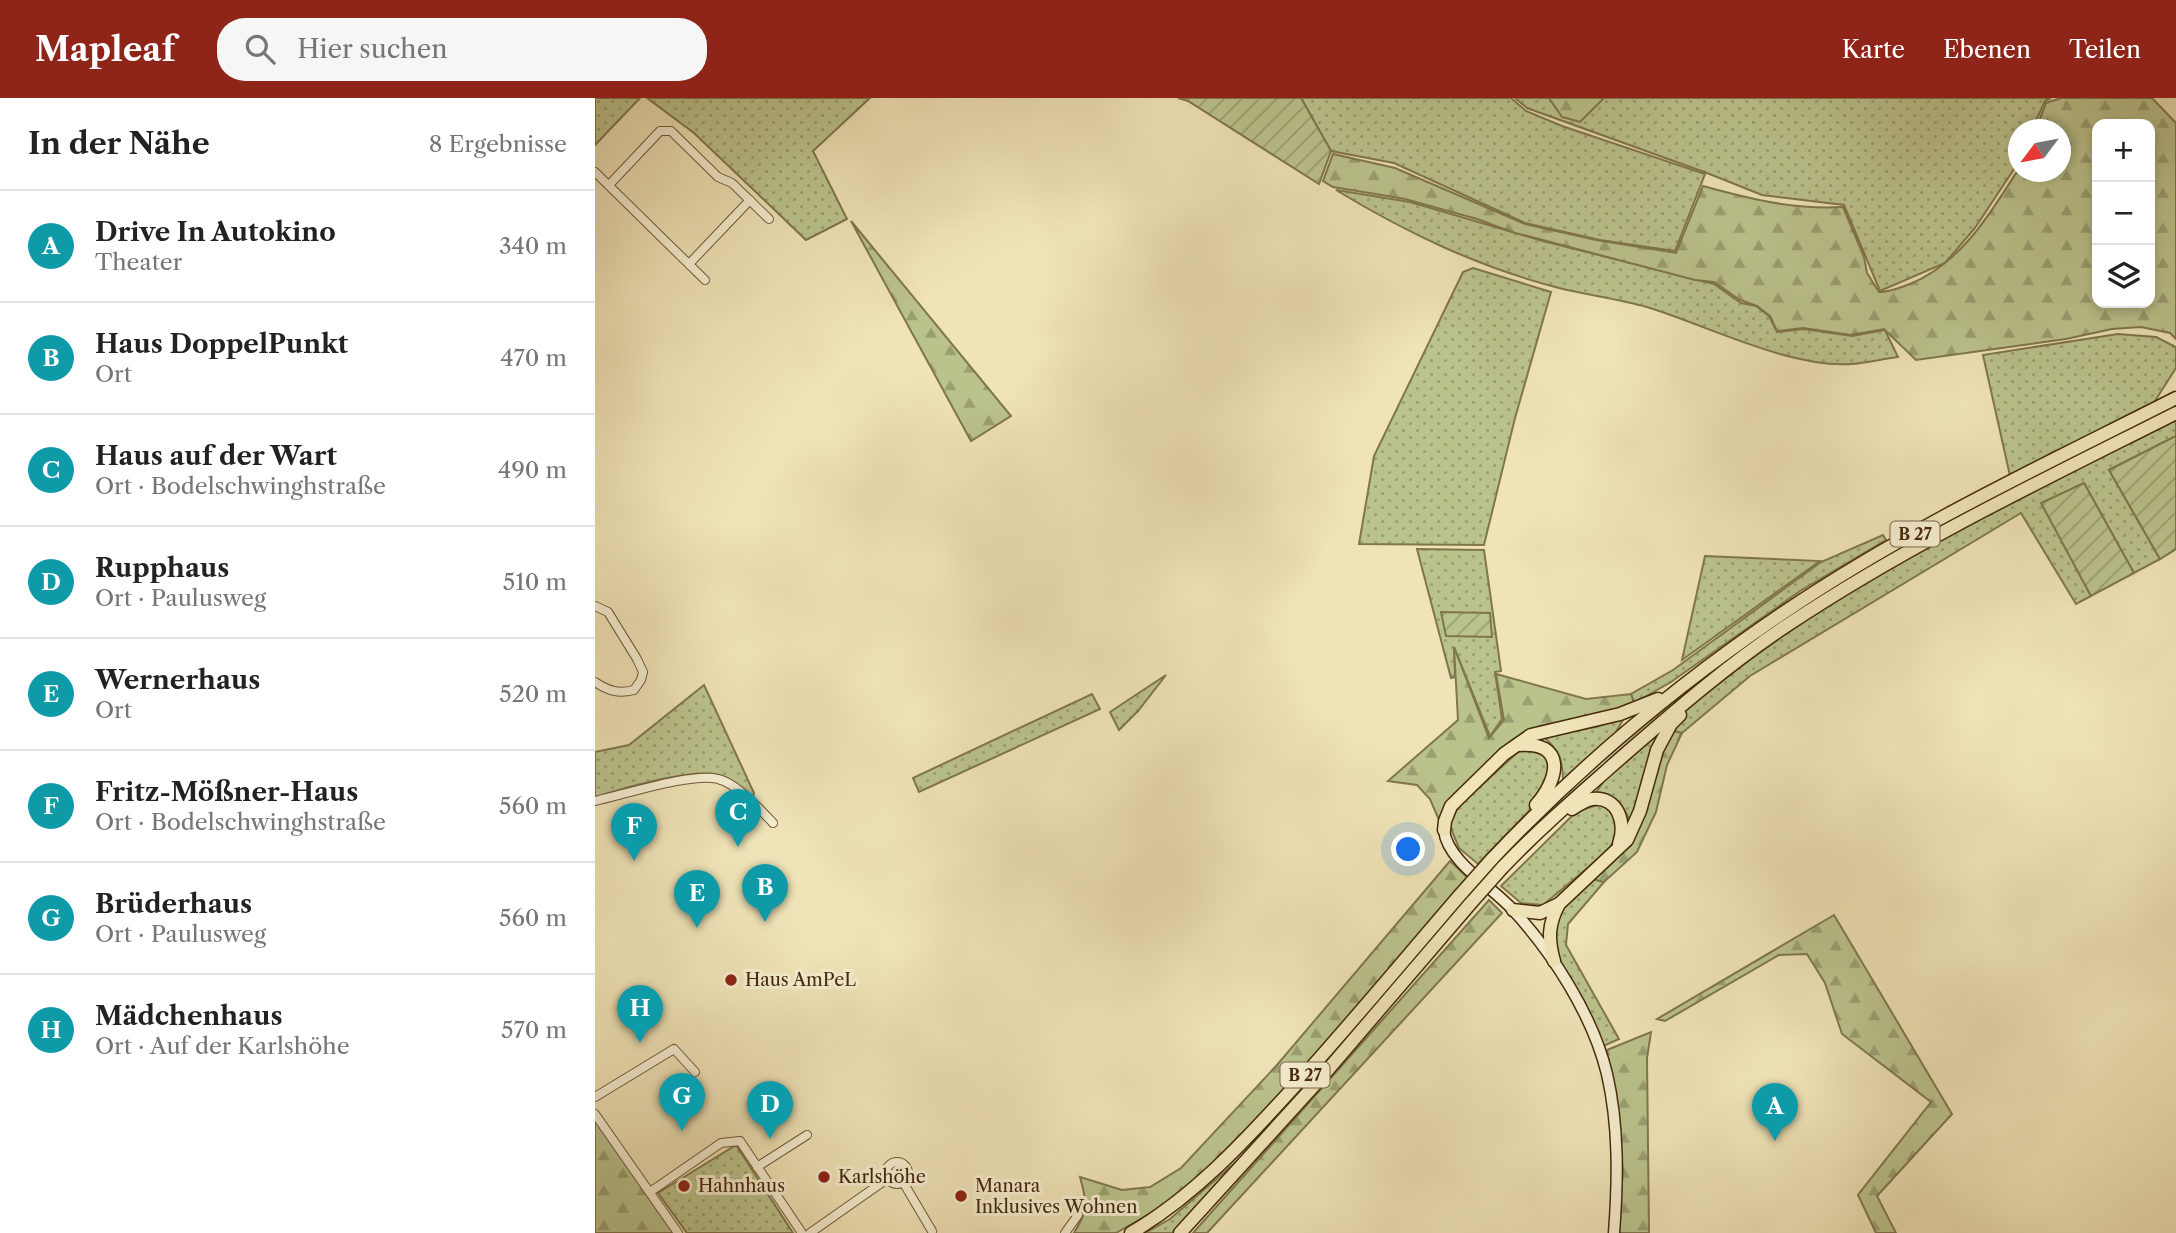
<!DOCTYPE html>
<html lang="de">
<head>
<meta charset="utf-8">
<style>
	body { margin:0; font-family:"Libre Caslon Text",serif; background:#f6f6f6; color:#222 }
	.controls { position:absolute; right:21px; top:21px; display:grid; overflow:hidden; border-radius:14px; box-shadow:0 4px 10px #0003 }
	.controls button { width:63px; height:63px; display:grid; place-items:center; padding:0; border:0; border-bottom:2px solid #e0e0e0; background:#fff; color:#222; font:35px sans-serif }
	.compass { position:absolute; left:1413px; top:21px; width:63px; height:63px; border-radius:50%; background:#fff; box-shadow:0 4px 10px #0003; rotate:238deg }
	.you { position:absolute; left:814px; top:752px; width:24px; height:24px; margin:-18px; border:5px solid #fff; border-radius:50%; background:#1a73e8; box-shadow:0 0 0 10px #1a73e833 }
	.badge { display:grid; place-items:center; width:46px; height:46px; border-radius:50%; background:#8f2418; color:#fff; font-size:23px; font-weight:700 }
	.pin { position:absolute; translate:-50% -58px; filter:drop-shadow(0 2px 4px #0008) }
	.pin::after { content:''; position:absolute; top:37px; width:24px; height:21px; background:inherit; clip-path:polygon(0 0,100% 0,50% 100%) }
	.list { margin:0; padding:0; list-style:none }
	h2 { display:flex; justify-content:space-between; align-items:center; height:91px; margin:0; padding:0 28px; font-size:30px }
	h2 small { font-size:23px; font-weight:400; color:#767676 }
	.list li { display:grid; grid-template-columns:46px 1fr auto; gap:21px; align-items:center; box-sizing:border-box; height:112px; padding:0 28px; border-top:2px solid #e0e0e0 }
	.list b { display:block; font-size:26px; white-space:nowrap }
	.list p { margin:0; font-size:23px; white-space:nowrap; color:#767676 }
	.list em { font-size:23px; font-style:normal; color:#767676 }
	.icon { flex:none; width:38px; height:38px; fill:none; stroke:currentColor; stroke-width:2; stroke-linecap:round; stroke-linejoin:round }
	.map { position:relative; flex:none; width:1581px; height:1135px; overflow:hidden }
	header { display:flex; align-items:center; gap:42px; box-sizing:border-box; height:98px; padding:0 35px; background:#8f2418; color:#fff }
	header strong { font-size:33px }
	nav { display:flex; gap:38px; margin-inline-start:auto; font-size:24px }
	.search { width:490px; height:63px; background:#f6f6f6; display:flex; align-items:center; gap:18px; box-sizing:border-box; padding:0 24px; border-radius:28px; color:#767676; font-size:26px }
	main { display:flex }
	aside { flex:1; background:#fff }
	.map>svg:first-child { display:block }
	.grass { fill:url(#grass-dots); stroke:#80764c; stroke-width:2 }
	.forest { fill:url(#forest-firs); stroke:#80764c; stroke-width:2; fill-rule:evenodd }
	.garden { fill:url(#garden-furrows); stroke:#80764c; stroke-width:2 }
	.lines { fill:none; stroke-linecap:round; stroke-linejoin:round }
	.minor-casing { stroke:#705837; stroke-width:10 }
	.secondary-casing { stroke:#452a0c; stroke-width:13 }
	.trunk-casing { stroke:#452a0c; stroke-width:15 }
	.minor { stroke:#f5edd0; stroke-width:8 }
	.secondary { stroke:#f5edd0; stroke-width:10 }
	.trunk { stroke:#efe3b7; stroke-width:12 }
	.trunk-bridge-casing { stroke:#452a0c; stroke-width:15; stroke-linecap:butt }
	.trunk-bridge { stroke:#efe3b7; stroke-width:12 }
	.poi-dot { fill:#8f2418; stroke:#f5edd0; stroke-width:2.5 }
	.labels { text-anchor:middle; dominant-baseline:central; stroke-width:6; stroke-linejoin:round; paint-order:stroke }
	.shield { fill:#f5edd0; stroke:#7a6447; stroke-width:2 }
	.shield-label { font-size:16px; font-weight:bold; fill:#452a0c }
	.poi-label { font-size:18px; fill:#452a0c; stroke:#f5edd0; text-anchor:start }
</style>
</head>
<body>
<header>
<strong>Mapleaf</strong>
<div class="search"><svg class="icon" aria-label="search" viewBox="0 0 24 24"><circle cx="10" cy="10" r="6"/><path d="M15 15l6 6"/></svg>Hier suchen</div>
<nav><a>Karte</a><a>Ebenen</a><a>Teilen</a></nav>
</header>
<main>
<aside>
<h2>In der Nähe<small>8 Ergebnisse</small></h2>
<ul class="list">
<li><span class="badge" style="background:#0f9aa8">A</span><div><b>Drive In Autokino</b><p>Theater</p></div><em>340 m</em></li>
<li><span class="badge" style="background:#0f9aa8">B</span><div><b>Haus DoppelPunkt</b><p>Ort</p></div><em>470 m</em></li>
<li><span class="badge" style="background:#0f9aa8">C</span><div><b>Haus auf der Wart</b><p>Ort · Bodelschwinghstraße</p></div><em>490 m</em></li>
<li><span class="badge" style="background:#0f9aa8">D</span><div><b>Rupphaus</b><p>Ort · Paulusweg</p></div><em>510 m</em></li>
<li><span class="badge" style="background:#0f9aa8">E</span><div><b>Wernerhaus</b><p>Ort</p></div><em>520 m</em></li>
<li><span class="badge" style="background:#0f9aa8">F</span><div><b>Fritz-Mößner-Haus</b><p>Ort · Bodelschwinghstraße</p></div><em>560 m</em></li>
<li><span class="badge" style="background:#0f9aa8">G</span><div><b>Brüderhaus</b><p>Ort · Paulusweg</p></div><em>560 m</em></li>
<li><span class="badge" style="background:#0f9aa8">H</span><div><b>Mädchenhaus</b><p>Ort · Auf der Karlshöhe</p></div><em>570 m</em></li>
</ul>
</aside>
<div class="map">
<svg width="1581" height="1135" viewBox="0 0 1581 1135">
	<defs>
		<pattern id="grass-dots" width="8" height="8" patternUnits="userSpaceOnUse" patternTransform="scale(1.75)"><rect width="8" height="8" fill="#bbc38d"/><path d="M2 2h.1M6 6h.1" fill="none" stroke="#9a9f72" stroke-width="1.8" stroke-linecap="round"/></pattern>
		<pattern id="forest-firs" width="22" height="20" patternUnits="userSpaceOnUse" patternTransform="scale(1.75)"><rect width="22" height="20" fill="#bbc38d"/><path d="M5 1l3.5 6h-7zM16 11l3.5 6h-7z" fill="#9a9f72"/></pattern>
		<pattern id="garden-furrows" width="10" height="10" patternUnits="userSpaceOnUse" patternTransform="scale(1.75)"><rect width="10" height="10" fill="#bbc38d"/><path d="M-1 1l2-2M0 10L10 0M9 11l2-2" fill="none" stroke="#9a9f72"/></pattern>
	</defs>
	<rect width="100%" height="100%" fill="#efe3b7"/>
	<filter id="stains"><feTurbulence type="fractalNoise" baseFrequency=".00286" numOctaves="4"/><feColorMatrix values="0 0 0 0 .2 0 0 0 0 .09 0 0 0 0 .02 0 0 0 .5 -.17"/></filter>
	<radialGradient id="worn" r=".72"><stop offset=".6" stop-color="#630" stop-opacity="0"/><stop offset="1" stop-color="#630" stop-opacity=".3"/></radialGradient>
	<g class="grass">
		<polygon points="0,0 45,0 0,47"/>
		<polygon points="52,0 275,0 218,53 252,121 211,142 99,35"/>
		<polygon points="706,0 916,0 931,13 967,28 1110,76 1080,153 1005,142 930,125 799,65 736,53"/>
		<polygon points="920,0 1456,0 1450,3 1437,31 1423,32 1423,65 1380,130 1350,165 1285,193 1249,107 1167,97 1112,75 932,10"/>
		<path d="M 741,92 L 815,104 L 948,143 L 1119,186 L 1146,205 L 1161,208 L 1174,218 L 1182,234 L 1208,231 L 1257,238 L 1290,232 L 1303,259 C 1287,261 1271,265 1256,266 C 1194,270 1111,227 1052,209 C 1023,201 993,197 964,190 C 883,169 812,135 741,92 Z"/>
		<polygon points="878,170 956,194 920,320 889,447 764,446 779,358 868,174"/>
		<polygon points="1523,236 1561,239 1581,249 1581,270 1553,314 1458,354 1415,378 1388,257"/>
		<polygon points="1581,315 1581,338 1514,372 1565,461 1539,475 1489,385 1447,406 1496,498 1481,506 1426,415 1155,578 1087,635 1073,632 1110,587 1279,474"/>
		<polygon points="1288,437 1291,442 1205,493 1076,584 1039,605 1036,596 1078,572 1226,464"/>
		<polygon points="822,451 889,452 906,573 900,574 907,621 895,638 859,549 860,579 856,580"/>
		<polygon points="1110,458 1225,463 1087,562"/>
		<polygon points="571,577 543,613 524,632 515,614"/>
		<path d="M 109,587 L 159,695 L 157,701 C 148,694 138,682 127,678 C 101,668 28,691 0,699 L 0,654 L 34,647 Z"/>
		<polygon points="497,596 505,611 324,694 318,680"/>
		<path d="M 1029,620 L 1020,636 L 968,682 C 968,662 963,650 947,638 L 1001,629 Z"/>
		<path d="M 1069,628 L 1058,654 L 1035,723 C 1027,705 1022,697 1001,695 L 1011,679 Z"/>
		<polygon points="941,651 949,655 955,668 953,688 932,715 883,766 864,750 854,726 864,708 924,653"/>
		<polygon points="1005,706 1020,716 1023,734 1014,752 948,807 926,805 906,788 981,714"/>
		<polygon points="993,780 1009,784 973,826 971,847 1024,941 1004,950 959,863 959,816"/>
		<polygon points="141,1047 198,1135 92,1135 63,1095"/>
		<polygon points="648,1058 577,1135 550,1135 575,1121"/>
	</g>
	<g class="forest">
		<polygon points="954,0 1009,0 985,24 967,19"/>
		<path d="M 1466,0 L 1557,0 L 1581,25 L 1581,241 L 1575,235 L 1546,229 L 1517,231 L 1471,241 L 1321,262 L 1289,231 L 1256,237 L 1208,230 L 1182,233 L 1175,218 L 1162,208 L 1145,202 L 1119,184 L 1100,182 L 917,134 L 882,121 L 810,101 L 738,89 L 728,83 L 738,56 L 800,70 L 930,126 L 1001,142 L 1081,155 L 1108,88 C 1155,101 1200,112 1248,109 L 1269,159 L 1272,175 L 1284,194 C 1296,194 1304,190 1315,186 C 1366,165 1395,116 1423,72 L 1423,74 L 1465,74 L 1465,32 L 1441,31 L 1451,5 ZM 1502,26 L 1555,26 L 1555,205 L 1502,205 Z"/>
		<polygon points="256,123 416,318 376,343"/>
		<polygon points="859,549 894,640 909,622 901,576 991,601 1036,596 1039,605 1015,614 945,628 917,642 859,696 844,722 835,701 822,687 793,683 863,622"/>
		<polygon points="1073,632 1087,635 1072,667 1061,714 1042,754 1009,784 993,780 1021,753"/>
		<path d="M 855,763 L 873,780 L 672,1012 L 598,1085 L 568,1108 L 521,1135 L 479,1135 C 494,1111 492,1105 485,1079 L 527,1092 L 555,1089 L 586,1070 L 682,967 Z"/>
		<polygon points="894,802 907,815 612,1135 598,1135"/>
		<polygon points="1239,817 1357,1016 1282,1098 1301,1135 1281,1135 1263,1097 1336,1004 1247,936 1230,885 1212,856 1184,857 1070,923 1062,921"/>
		<polygon points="1056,934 1052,960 1054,1135 1023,1135 1028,1072 1012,952"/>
		<polygon points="0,1016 81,1135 0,1135"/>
	</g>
	<g class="garden">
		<polygon points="583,0 706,0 736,53 724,86 593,3"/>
		<polygon points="1581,338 1581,451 1565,461 1514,372"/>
		<polygon points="1489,385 1539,475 1496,498 1446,405"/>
		<polygon points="846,514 895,515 897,539 851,538"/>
	</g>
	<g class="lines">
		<defs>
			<g id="minor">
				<polyline points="0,74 110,182"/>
				<polyline points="14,87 65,33 76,33 123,79 137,85 174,121"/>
				<polyline points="94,166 155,102"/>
				<path d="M 0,508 L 13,514 L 42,561 L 48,574 L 46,582 L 39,592 C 23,596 14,593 0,584"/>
				<path d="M 0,703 C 28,697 98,674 123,681 C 141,685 165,711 178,725"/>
				<polyline points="0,999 79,951 100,974"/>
				<polyline points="0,1016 83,1135"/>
				<circle cx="302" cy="1075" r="11"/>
				<polyline points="162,1069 212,1037"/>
				<polyline points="308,1084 337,1133"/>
				<polyline points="55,1094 126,1045 145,1043 207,1135"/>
				<polyline points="215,1135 292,1081"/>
				<polyline points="470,1135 483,1117"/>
			</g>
			<path id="secondary" d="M 849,732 C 852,763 897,789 917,811 C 958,855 998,918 1012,976 C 1024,1028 1023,1082 1019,1135"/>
			<g id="trunk">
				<path d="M 923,647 C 972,643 964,681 941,707"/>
				<path d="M 977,711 C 983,707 990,702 997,701 C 1024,698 1031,726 1024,746"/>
				<polyline points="849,732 850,723 856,708 909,656 936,637 1025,616 1063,601"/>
				<path d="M 897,761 C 985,668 1084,585 1191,513 C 1314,430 1449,367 1581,300"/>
				<path d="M 907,770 C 945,730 986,695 1028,658 C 1082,611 1134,566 1194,526 C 1316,445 1450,381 1581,315"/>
				<polyline points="918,812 945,815 964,806"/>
				<path d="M 959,863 C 953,842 953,826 964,806 L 1032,742 L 1045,713 L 1062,652 L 1076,626 L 1085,617"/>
				<path d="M 536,1135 C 599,1098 649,1044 698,990 C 755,927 809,862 865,797"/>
				<polyline points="585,1135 725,981 875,806"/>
			</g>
		</defs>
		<use href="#minor" class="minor-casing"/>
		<use href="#secondary" class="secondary-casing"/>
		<use href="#trunk" class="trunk-casing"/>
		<use href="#minor" class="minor"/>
		<use href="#secondary" class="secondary"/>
		<use href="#trunk" class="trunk"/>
		<defs>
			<g id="trunk-bridge">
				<polyline points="865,797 897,761"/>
				<polyline points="875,806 907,770"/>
			</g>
		</defs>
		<use href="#trunk-bridge" class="trunk-bridge-casing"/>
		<use href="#trunk-bridge" class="trunk-bridge"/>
	</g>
	<g class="poi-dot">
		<circle cx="136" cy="882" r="7"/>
		<circle cx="229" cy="1079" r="7"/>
		<circle cx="89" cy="1088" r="7"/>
		<circle cx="366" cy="1098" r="7"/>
	</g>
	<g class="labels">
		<g class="shield">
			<rect x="1295.5" y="423.5" width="49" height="25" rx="5"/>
			<rect x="685.5" y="964.5" width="49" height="25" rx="5"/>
		</g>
		<g class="shield-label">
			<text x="1320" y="436">B 27</text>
			<text x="710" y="977">B 27</text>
		</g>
		<g class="poi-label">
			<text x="150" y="882">Haus AmPeL</text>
			<text x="243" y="1079">Karlshöhe</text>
			<text x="103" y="1088">Hahnhaus</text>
			<text x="380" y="1088">Manara<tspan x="380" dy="21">Inklusives Wohnen</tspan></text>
		</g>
	</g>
	<rect width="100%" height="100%" filter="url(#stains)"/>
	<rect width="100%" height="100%" fill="url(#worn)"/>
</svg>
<div class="controls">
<button>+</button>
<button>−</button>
<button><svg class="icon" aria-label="layers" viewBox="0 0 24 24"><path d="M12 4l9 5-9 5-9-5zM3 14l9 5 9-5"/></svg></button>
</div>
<svg class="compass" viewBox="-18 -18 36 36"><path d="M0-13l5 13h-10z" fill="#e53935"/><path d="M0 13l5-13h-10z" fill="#767676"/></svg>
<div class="you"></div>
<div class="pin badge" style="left:1180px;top:1043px;background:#0f9aa8">A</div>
<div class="pin badge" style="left:170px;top:824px;background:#0f9aa8">B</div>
<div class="pin badge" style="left:143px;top:749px;background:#0f9aa8">C</div>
<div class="pin badge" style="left:175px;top:1041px;background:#0f9aa8">D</div>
<div class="pin badge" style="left:102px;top:830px;background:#0f9aa8">E</div>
<div class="pin badge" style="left:39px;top:763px;background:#0f9aa8">F</div>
<div class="pin badge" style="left:87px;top:1033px;background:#0f9aa8">G</div>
<div class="pin badge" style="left:45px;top:945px;background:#0f9aa8">H</div>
</div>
</main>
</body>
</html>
